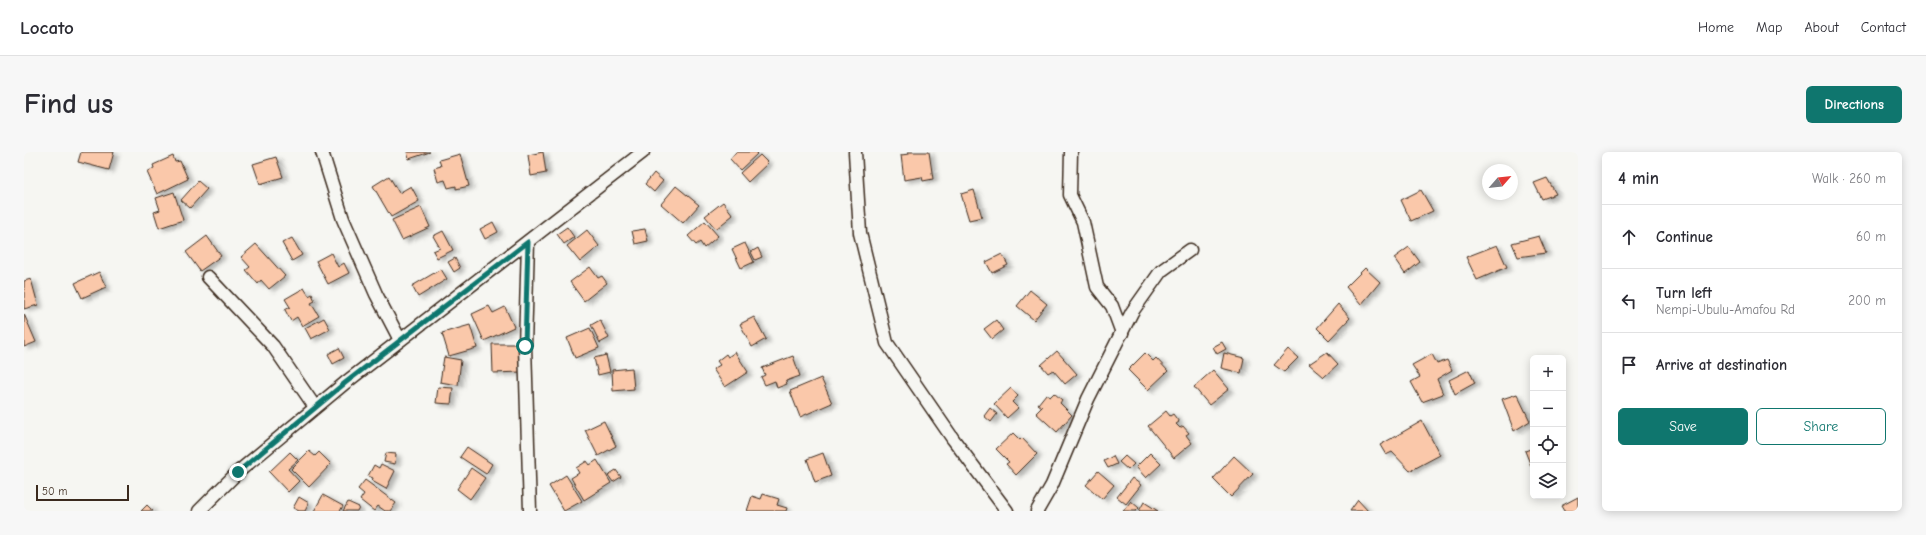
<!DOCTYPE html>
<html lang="en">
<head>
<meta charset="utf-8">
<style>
	body { margin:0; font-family:"Comic Neue",sans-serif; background:#f7f7f7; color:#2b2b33 }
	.controls { position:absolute; right:12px; bottom:12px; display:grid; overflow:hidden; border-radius:6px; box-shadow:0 2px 10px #0003 }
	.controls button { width:36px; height:36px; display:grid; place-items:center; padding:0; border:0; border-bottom:1px solid #e1e1e2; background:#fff; color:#2b2b33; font:20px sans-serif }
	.compass { position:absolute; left:1458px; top:12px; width:36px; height:36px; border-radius:50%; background:#fff; box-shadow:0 2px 10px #0003; rotate:62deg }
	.scale { position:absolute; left:12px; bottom:10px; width:93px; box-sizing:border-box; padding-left:4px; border:2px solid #3b2a1e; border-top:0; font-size:11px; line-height:14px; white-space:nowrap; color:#3b2a1e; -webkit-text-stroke:3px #f6f6f2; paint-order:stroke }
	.stop { position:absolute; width:12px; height:12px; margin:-9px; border:3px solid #0f766e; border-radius:50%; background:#fff }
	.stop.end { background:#0f766e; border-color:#fff; box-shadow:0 1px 4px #0008 }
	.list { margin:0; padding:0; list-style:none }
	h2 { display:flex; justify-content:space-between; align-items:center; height:52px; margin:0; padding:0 16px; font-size:17px }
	h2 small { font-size:13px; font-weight:400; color:#7c7c81 }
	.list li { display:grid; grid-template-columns:26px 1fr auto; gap:12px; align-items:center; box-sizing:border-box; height:64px; padding:0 16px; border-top:1px solid #e1e1e2 }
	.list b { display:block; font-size:15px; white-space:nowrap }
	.list p { margin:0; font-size:13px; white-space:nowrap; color:#7c7c81 }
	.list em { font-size:13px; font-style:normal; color:#7c7c81 }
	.actions { display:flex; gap:8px; padding:12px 16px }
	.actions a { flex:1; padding:9px 0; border:1px solid #0f766e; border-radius:6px; text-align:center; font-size:14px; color:#0f766e }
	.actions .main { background:#0f766e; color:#fff }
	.icon { flex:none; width:22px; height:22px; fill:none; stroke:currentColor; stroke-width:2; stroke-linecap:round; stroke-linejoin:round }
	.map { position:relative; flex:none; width:1554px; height:359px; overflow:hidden; border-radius:6px }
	header { display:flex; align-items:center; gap:24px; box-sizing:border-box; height:56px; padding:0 20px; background:#fff; border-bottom:1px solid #e1e1e2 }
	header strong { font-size:19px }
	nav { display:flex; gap:22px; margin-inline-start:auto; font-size:14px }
	.intro { display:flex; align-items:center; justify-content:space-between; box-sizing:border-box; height:96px; padding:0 24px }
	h1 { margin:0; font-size:28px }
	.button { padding:10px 18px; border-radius:6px; background:#0f766e; color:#fff; font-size:14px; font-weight:700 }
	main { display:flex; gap:24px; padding:0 24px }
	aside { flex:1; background:#fff; border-radius:6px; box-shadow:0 2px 10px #0003 }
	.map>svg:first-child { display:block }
	.building { fill:#fac8aa; stroke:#3b2a1e; filter:url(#shadow) }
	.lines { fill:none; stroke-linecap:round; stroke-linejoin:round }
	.minor-casing { stroke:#3b2a1e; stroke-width:15 }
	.minor { stroke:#f6f6f2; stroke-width:12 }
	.route { stroke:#0f766e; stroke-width:5 }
</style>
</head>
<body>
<header>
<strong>Locato</strong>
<nav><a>Home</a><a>Map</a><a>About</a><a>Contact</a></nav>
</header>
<div class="intro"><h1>Find us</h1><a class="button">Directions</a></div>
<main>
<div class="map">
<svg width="1554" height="359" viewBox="0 0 1554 359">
	<defs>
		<filter id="shadow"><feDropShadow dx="4.5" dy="2.5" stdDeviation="2" flood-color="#0004"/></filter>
	</defs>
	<rect width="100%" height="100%" fill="#f6f6f2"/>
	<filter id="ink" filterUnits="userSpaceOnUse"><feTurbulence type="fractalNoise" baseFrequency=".025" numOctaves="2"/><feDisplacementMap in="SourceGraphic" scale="8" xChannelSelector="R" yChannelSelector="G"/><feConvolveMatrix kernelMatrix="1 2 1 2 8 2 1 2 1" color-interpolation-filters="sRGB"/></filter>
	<g filter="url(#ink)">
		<g class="building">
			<polygon points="57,0 90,0 85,18 54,10"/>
			<polygon points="383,0 406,0 385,7"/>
			<polygon points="519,0 522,21 507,24 504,3"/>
			<polygon points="712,0 733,0 734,1 716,18 706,7"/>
			<polygon points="884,0 905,0 909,27 899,29 898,25 880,28 877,3 885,2"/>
			<polygon points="436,2 445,34 432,37 432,34 424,36 421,28 414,30 410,16 417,14 415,8"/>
			<polygon points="736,3 744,11 724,30 716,21"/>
			<polygon points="149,4 151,10 156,9 164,27 133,42 123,20 130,16 129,13"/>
			<polygon points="252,5 259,25 236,32 229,12"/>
			<polygon points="630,21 639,29 630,40 621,32"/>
			<polygon points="365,24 375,41 387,34 395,49 367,65 349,34"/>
			<polygon points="1523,26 1532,42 1518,47 1510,31"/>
			<polygon points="174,29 183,37 166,56 157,48"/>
			<polygon points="652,34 675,53 659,71 637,52"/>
			<polygon points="950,38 958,65 945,68 937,42"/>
			<polygon points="1397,38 1409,59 1387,69 1377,48"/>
			<polygon points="150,40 159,68 135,76 130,60 136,58 132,46"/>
			<polygon points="699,50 709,63 692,77 681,64"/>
			<polygon points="397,55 406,75 378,88 368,68"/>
			<polygon points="681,69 694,84 680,96 676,90 672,93 664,84"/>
			<polygon points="469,70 474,80 461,87 456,77"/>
			<polygon points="543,75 550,85 540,92 533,82"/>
			<polygon points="621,77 624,89 611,92 608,79"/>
			<polygon points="563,78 575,94 556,110 543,94"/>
			<polygon points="419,79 429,98 413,106 409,99 416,96 409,84"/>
			<polygon points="183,84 197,104 176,119 162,100"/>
			<polygon points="1515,84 1522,101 1494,105 1488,91"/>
			<polygon points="268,86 278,103 268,109 258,91"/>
			<polygon points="721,91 730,110 717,116 708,97"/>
			<polygon points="232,92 261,124 245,137 237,128 234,132 222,118 226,115 217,105"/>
			<polygon points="1473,93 1483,115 1453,128 1442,105"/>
			<polygon points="1385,95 1396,110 1381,122 1370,106"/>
			<polygon points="734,96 738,105 731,108 727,100"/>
			<polygon points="307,101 314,115 320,111 325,121 304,132 292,109"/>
			<polygon points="978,102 984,113 968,121 962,110"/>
			<polygon points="431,106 436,116 430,120 424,110"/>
			<polygon points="566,115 574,126 578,124 583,131 560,149 546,130"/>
			<polygon points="1341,116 1356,130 1337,153 1322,135"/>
			<polygon points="417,117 423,127 394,145 388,134"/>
			<polygon points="75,120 82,135 58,146 51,131"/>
			<polygon points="7,127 14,153 0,157 0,129"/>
			<polygon points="280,136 285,144 288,142 291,149 287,151 295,164 278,174 273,165 267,169 261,158 266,155 261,147"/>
			<polygon points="1006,138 1023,152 1010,168 993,154"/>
			<polygon points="1314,152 1326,166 1305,188 1293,176"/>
			<polygon points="465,154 469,161 481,155 490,175 460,189 448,162"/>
			<polygon points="0,162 12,190 0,195"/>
			<polygon points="730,165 742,187 728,195 716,172"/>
			<polygon points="300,166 306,177 287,187 281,176"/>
			<polygon points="576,168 585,186 576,191 567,173"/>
			<polygon points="972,168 979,178 968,187 960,177"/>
			<polygon points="446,173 453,196 425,204 418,181"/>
			<polygon points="566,176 575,196 551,206 543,186"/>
			<polygon points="1198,190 1202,197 1193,202 1189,195"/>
			<polygon points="468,192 497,192 497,220 469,221"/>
			<polygon points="315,196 320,206 309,212 304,202"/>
			<polygon points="1264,197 1274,206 1260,220 1250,213"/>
			<polygon points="1033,199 1053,222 1041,232 1029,218 1024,221 1017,213"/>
			<polygon points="711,200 724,220 701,235 689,217 696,213 693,209 702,202 704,205"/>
			<polygon points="1303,200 1314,212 1300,225 1285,212"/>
			<polygon points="1121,201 1129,209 1132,206 1144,219 1124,238 1104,218"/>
			<polygon points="1200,201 1220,206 1217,221 1197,216"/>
			<polygon points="1408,202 1413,212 1423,208 1428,218 1413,227 1419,242 1398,250 1387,230 1396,225 1388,213"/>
			<polygon points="582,203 586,220 574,223 570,206"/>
			<polygon points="769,204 776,224 762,229 763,232 753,236 751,229 741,233 737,225 741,223 738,216"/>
			<polygon points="420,205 437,208 434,233 416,230"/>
			<polygon points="608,216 610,237 589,239 588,218"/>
			<polygon points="1189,218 1205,237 1185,253 1170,235"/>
			<polygon points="1445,218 1451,231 1431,242 1425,228"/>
			<polygon points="797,226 808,251 776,265 766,239"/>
			<polygon points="414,235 429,236 427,252 412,251"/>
			<polygon points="987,236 994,244 988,250 994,256 983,266 970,252"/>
			<polygon points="1030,241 1038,248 1036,251 1048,263 1033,280 1012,261 1018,255 1014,252 1022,242 1026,245"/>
			<polygon points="1493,242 1506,269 1490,279 1478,247"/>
			<polygon points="966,256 973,262 967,270 960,264"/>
			<polygon points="1142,259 1146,264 1149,262 1155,270 1152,272 1156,276 1159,274 1165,281 1162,283 1168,291 1150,306 1124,274"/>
			<polygon points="580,269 592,294 574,304 561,278"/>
			<polygon points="1398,269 1416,303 1386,319 1368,300 1362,303 1356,293"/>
			<polygon points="989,281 996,288 998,286 1013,302 992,323 982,312 985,310 972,297"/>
			<polygon points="443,295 468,312 462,322 436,305"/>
			<polygon points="1509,296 1509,319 1501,299"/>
			<polygon points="285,299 291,304 295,300 307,312 285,335 267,317"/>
			<polygon points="266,300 274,308 264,317 275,329 264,340 245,320"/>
			<polygon points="362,301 372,302 371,312 360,310"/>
			<polygon points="799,301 807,324 791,330 783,307"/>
			<polygon points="1126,301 1137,312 1122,326 1112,315"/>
			<polygon points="1089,304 1093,312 1084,316 1080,309"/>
			<polygon points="1101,304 1110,312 1104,318 1095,310"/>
			<polygon points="1210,304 1229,322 1207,345 1189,327"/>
			<polygon points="573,308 587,331 560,348 547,326 555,321 552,316 563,309 566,313"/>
			<polygon points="357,312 371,319 362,337 348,329 349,326 344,324 350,313 355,316"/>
			<polygon points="447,316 461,326 446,347 433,337"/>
			<polygon points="592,318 597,325 589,330 584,323"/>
			<polygon points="1074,319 1090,333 1078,347 1062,333"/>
			<polygon points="542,323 558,349 540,359 525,334"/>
			<polygon points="1108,326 1117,333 1102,352 1093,345"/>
			<polygon points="341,328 372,351 366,359 361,359 354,354 350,359 336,348 340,342 334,337"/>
			<polygon points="739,342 755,347 753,353 763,356 762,359 723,359 728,344 737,347"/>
			<polygon points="299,343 319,354 316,359 290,359"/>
			<polygon points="275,345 285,351 281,359 275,359 269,356"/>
			<polygon points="1554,345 1554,359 1540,359 1537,354"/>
			<polygon points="1334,348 1344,359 1326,359"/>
			<polygon points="1107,349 1115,356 1112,359 1099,359"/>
			<polygon points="324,350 335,355 333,359 319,359"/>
			<polygon points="1120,350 1134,359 1115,359"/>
			<polygon points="123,353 129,359 117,359"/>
		</g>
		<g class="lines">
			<defs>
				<g id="minor">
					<polyline points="298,0 319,67 352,142 376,188"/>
					<polyline points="831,0 836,81 863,191 929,287 983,359"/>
					<polyline points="1047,0 1046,43 1059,70 1073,135 1088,154 1098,181"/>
					<polyline points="504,90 501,194 506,359"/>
					<polyline points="184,125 249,194 291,255"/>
					<polyline points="175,359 214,320 321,231 619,0"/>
					<polyline points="1013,359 1028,333 1064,247 1108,160 1137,119 1166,98"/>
				</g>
			</defs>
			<use href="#minor" class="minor-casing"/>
			<use href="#minor" class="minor"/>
		</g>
	</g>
	<g class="lines" filter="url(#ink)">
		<polyline class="route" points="214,320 321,231 504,90 501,194"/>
	</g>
</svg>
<div class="controls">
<button>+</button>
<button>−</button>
<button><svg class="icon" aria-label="locate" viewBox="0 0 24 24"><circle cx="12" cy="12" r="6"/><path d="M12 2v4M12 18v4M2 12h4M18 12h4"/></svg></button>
<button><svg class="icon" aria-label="layers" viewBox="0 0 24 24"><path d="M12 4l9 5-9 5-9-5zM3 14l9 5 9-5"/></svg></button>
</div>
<svg class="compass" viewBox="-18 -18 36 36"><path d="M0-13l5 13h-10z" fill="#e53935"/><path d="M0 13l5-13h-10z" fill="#7c7c81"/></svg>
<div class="scale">50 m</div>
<div class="stop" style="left:501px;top:194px"></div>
<div class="stop end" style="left:214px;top:320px"></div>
</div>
<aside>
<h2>4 min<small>Walk · 260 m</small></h2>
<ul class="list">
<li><svg class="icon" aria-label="ahead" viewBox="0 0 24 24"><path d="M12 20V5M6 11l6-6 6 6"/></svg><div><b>Continue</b></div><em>60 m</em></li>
<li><svg class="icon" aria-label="left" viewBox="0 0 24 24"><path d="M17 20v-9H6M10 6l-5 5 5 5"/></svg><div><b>Turn left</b><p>Nempi-Ubulu-Amafou Rd</p></div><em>200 m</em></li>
<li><svg class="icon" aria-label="arrive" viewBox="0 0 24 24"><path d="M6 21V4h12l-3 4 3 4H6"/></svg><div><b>Arrive at destination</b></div></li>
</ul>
<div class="actions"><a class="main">Save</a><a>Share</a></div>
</aside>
</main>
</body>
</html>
